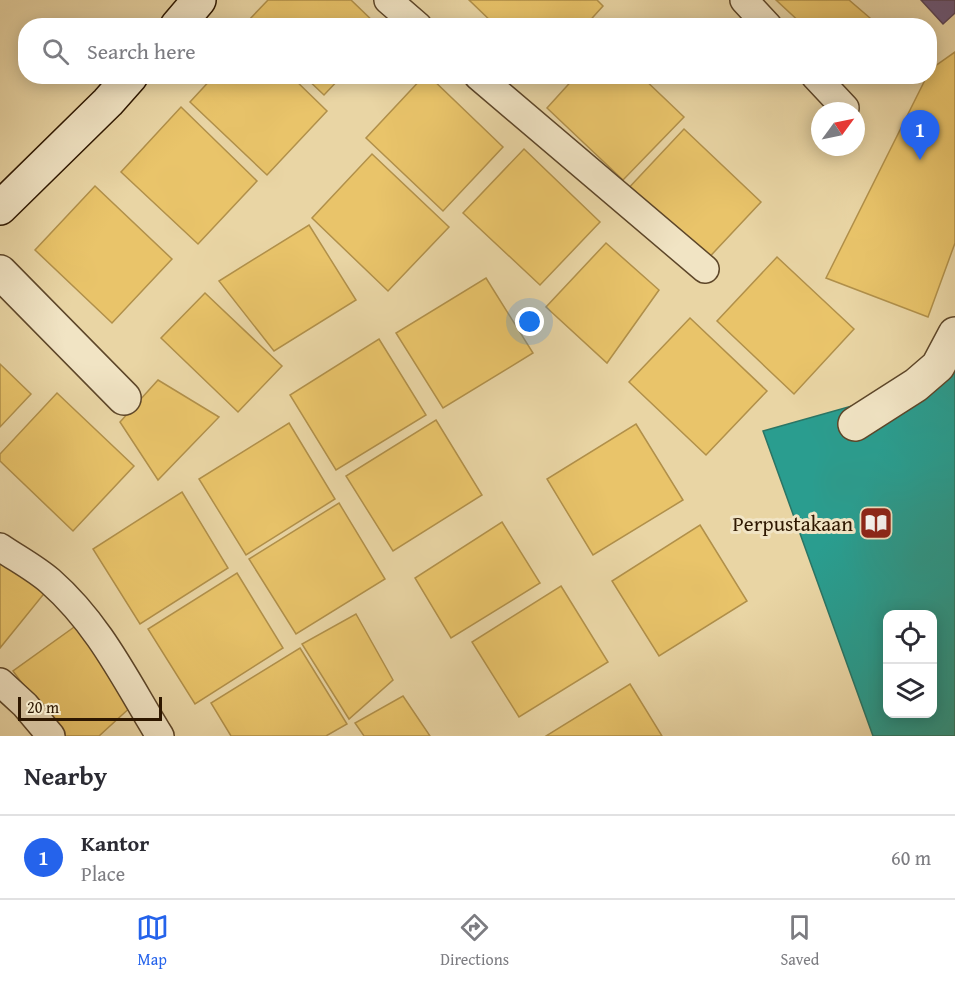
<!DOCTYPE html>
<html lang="en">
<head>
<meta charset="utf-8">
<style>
	body { margin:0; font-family:"Gentium Book Plus",serif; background:#f2f2f3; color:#2b2b33 }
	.controls { position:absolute; right:18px; bottom:18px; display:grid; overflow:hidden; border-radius:12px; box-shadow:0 3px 15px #0003 }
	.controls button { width:54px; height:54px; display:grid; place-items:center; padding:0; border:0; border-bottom:2px solid #e1e1e2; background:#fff; color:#2b2b33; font:30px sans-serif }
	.compass { position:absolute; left:811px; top:102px; width:54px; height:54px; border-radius:50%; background:#fff; box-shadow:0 3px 15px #0003; rotate:57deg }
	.scale { position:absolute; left:18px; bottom:15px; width:144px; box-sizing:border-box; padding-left:6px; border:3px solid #2e1700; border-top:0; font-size:16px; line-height:21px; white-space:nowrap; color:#2e1700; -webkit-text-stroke:4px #f1e4c4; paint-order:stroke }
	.you { position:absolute; left:530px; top:322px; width:21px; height:21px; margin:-15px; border:4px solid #fff; border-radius:50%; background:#1a73e8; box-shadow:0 0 0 9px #1a73e833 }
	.badge { display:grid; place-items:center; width:39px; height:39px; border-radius:50%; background:#2563eb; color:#fff; font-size:20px; font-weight:700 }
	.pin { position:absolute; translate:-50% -50px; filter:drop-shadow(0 2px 3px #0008) }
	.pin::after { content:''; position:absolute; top:32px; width:21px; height:18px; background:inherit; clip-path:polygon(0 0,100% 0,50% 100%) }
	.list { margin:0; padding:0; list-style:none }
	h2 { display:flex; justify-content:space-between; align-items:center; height:78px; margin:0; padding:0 24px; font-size:26px }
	h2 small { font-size:20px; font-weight:400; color:#7c7c81 }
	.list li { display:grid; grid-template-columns:39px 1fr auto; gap:18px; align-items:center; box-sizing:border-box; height:84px; padding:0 24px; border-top:2px solid #e1e1e2 }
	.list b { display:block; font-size:22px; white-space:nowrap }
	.list p { margin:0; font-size:20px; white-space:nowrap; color:#7c7c81 }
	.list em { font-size:20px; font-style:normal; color:#7c7c81 }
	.icon { flex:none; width:33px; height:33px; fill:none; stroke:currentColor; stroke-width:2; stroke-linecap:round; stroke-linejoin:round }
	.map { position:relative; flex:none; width:955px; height:736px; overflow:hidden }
	.search { position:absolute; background:#fff; box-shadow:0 3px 15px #0003; left:18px; right:18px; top:18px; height:66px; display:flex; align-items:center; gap:15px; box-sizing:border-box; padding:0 21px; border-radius:24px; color:#7c7c81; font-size:22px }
	.sheet { height:162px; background:#fff }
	nav { display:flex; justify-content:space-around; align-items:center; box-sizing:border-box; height:84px; border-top:2px solid #e1e1e2; background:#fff; font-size:16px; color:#7c7c81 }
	nav a { display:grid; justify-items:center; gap:3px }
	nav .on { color:#2563eb }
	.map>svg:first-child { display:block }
	.homes { fill:#e9c46a; stroke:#b1904a; stroke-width:1.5 }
	.offices { fill:#6d597a; stroke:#5a4555; stroke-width:1.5 }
	.schools { fill:#2a9d8f; stroke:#2b7564; stroke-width:1.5; fill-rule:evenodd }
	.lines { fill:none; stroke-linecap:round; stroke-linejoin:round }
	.lane-casing { stroke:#5d4629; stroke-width:30 }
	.street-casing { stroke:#5d4629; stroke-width:36 }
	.secondary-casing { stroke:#2e1700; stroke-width:36 }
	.lane { stroke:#f1e4c4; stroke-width:27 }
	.street { stroke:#f1e4c4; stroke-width:33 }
	.secondary { stroke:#f1e4c4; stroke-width:33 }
	.labels { text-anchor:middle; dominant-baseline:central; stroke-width:6; stroke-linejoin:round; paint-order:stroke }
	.poi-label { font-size:21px; fill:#2e1700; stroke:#f1e4c4; text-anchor:end }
</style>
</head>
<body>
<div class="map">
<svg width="955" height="736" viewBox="0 0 955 736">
	<rect width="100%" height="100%" fill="#e9d5a4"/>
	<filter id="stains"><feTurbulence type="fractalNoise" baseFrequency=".00333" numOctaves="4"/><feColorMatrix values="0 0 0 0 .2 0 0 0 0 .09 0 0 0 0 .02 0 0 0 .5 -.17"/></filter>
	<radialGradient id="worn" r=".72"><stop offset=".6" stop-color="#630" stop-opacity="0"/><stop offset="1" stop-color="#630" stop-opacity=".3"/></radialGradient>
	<g class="homes">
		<polygon points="268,0 351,0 378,26 250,26 247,22"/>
		<polygon points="469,0 597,0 603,6 585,26 496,26"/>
		<polygon points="776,0 849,0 870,18 863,26 804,26"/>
		<polygon points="955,52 955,243 928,317 826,278 927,76 930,76 931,69"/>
		<polygon points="214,76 291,76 327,111 267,175 190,102"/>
		<polygon points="304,76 342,76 324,95"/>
		<polygon points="424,76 429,76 503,147 443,211 366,138"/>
		<polygon points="576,76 641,76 684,117 623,180 547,108"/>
		<polygon points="181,107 257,181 198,244 121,172"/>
		<polygon points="684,129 761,202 701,266 624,193"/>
		<polygon points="524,149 600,222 540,285 463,213"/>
		<polygon points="372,154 449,227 388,291 312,218"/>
		<polygon points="95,186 172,259 112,323 35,250"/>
		<polygon points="309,225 356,300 274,351 219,281"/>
		<polygon points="606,243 659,290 607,363 546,307"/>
		<polygon points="777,257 854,329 794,394 717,321"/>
		<polygon points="486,278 533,353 443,408 396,333"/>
		<polygon points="205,293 282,366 238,412 161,338"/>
		<polygon points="690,318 767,391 706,455 629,382"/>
		<polygon points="379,339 426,415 336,470 290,395"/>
		<polygon points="0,364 31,394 0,427"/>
		<polygon points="158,380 219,417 158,480 120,422"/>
		<polygon points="57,393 134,466 73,531 0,461 0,454"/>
		<polygon points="436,420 482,495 393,551 346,476"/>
		<polygon points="289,423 335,499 246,555 199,479"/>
		<polygon points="636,424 683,500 593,555 547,479"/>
		<polygon points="182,492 228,568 140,624 93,549"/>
		<polygon points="339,503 385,579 296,634 249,559"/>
		<polygon points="502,522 540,583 451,638 415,578"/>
		<polygon points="700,525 747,601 659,656 612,581"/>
		<polygon points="0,558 47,590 0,648"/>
		<polygon points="237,573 283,648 195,704 148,629"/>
		<polygon points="561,586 608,662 519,717 472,642"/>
		<polygon points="356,614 393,680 349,719 302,644"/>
		<polygon points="77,625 134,704 99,736 61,736 13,671"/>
		<polygon points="300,648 347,724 326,736 231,736 211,703"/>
		<polygon points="630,684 662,736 546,736"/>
		<polygon points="403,696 430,736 364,736 355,723"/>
	</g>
	<polygon class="offices" points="921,0 955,0 955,13 943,24"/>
	<path class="schools" d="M 955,357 L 955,736 L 873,736 L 763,431 L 948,379 ZM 888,614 L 932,614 L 932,714 L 888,714 Z"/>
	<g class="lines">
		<defs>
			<g id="lane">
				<polyline points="388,0 418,26"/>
				<polyline points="744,0 768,26"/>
				<polyline points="478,76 705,269"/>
				<polyline points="815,76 845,108"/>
				<path d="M 0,547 C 16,558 35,568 50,581 C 100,625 126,681 160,736"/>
				<polyline points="0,682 25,705 51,736"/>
			</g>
			<g id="street">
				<polyline points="0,272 124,398"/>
				<polyline points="855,424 916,385 938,366 955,334"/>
			</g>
			<g id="secondary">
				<polyline points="177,26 199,0"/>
				<polyline points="0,208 108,102 131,76"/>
			</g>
		</defs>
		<use href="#lane" class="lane-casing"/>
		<use href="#street" class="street-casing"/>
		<use href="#secondary" class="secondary-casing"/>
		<use href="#lane" class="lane"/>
		<use href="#street" class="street"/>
		<use href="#secondary" class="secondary"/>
	</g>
	<defs>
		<symbol id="library-square" viewBox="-11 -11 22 22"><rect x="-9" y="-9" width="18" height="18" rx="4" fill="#8f2418" stroke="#f1e4c4"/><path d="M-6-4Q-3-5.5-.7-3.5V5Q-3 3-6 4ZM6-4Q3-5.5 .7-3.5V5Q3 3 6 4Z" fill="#fff"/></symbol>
	</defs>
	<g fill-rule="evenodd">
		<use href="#library-square" x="857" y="504" width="38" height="38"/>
	</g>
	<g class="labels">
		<g class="poi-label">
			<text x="853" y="523">Perpustakaan</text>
		</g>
	</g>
	<rect width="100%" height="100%" filter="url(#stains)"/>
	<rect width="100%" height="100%" fill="url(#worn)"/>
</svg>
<div class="controls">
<button><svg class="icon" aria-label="locate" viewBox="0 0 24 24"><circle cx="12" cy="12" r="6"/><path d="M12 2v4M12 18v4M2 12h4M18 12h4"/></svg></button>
<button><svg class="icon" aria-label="layers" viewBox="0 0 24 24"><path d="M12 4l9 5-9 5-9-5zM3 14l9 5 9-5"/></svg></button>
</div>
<svg class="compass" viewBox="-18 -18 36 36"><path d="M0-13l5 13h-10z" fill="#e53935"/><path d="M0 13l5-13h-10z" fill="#7c7c81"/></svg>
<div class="scale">20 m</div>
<div class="you"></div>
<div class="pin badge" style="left:920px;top:160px">1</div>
<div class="search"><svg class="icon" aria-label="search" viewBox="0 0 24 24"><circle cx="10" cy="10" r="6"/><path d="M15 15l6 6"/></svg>Search here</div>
</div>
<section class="sheet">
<h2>Nearby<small></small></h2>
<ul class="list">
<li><span class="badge">1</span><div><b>Kantor</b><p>Place</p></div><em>60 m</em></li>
</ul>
</section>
<nav>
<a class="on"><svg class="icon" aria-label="map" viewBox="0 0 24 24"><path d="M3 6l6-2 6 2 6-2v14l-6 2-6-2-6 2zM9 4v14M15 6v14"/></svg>Map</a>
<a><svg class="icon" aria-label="directions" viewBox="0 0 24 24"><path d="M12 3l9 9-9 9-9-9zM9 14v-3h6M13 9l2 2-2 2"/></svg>Directions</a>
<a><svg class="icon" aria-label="saved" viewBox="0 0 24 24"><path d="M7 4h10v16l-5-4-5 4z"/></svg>Saved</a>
</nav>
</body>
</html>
